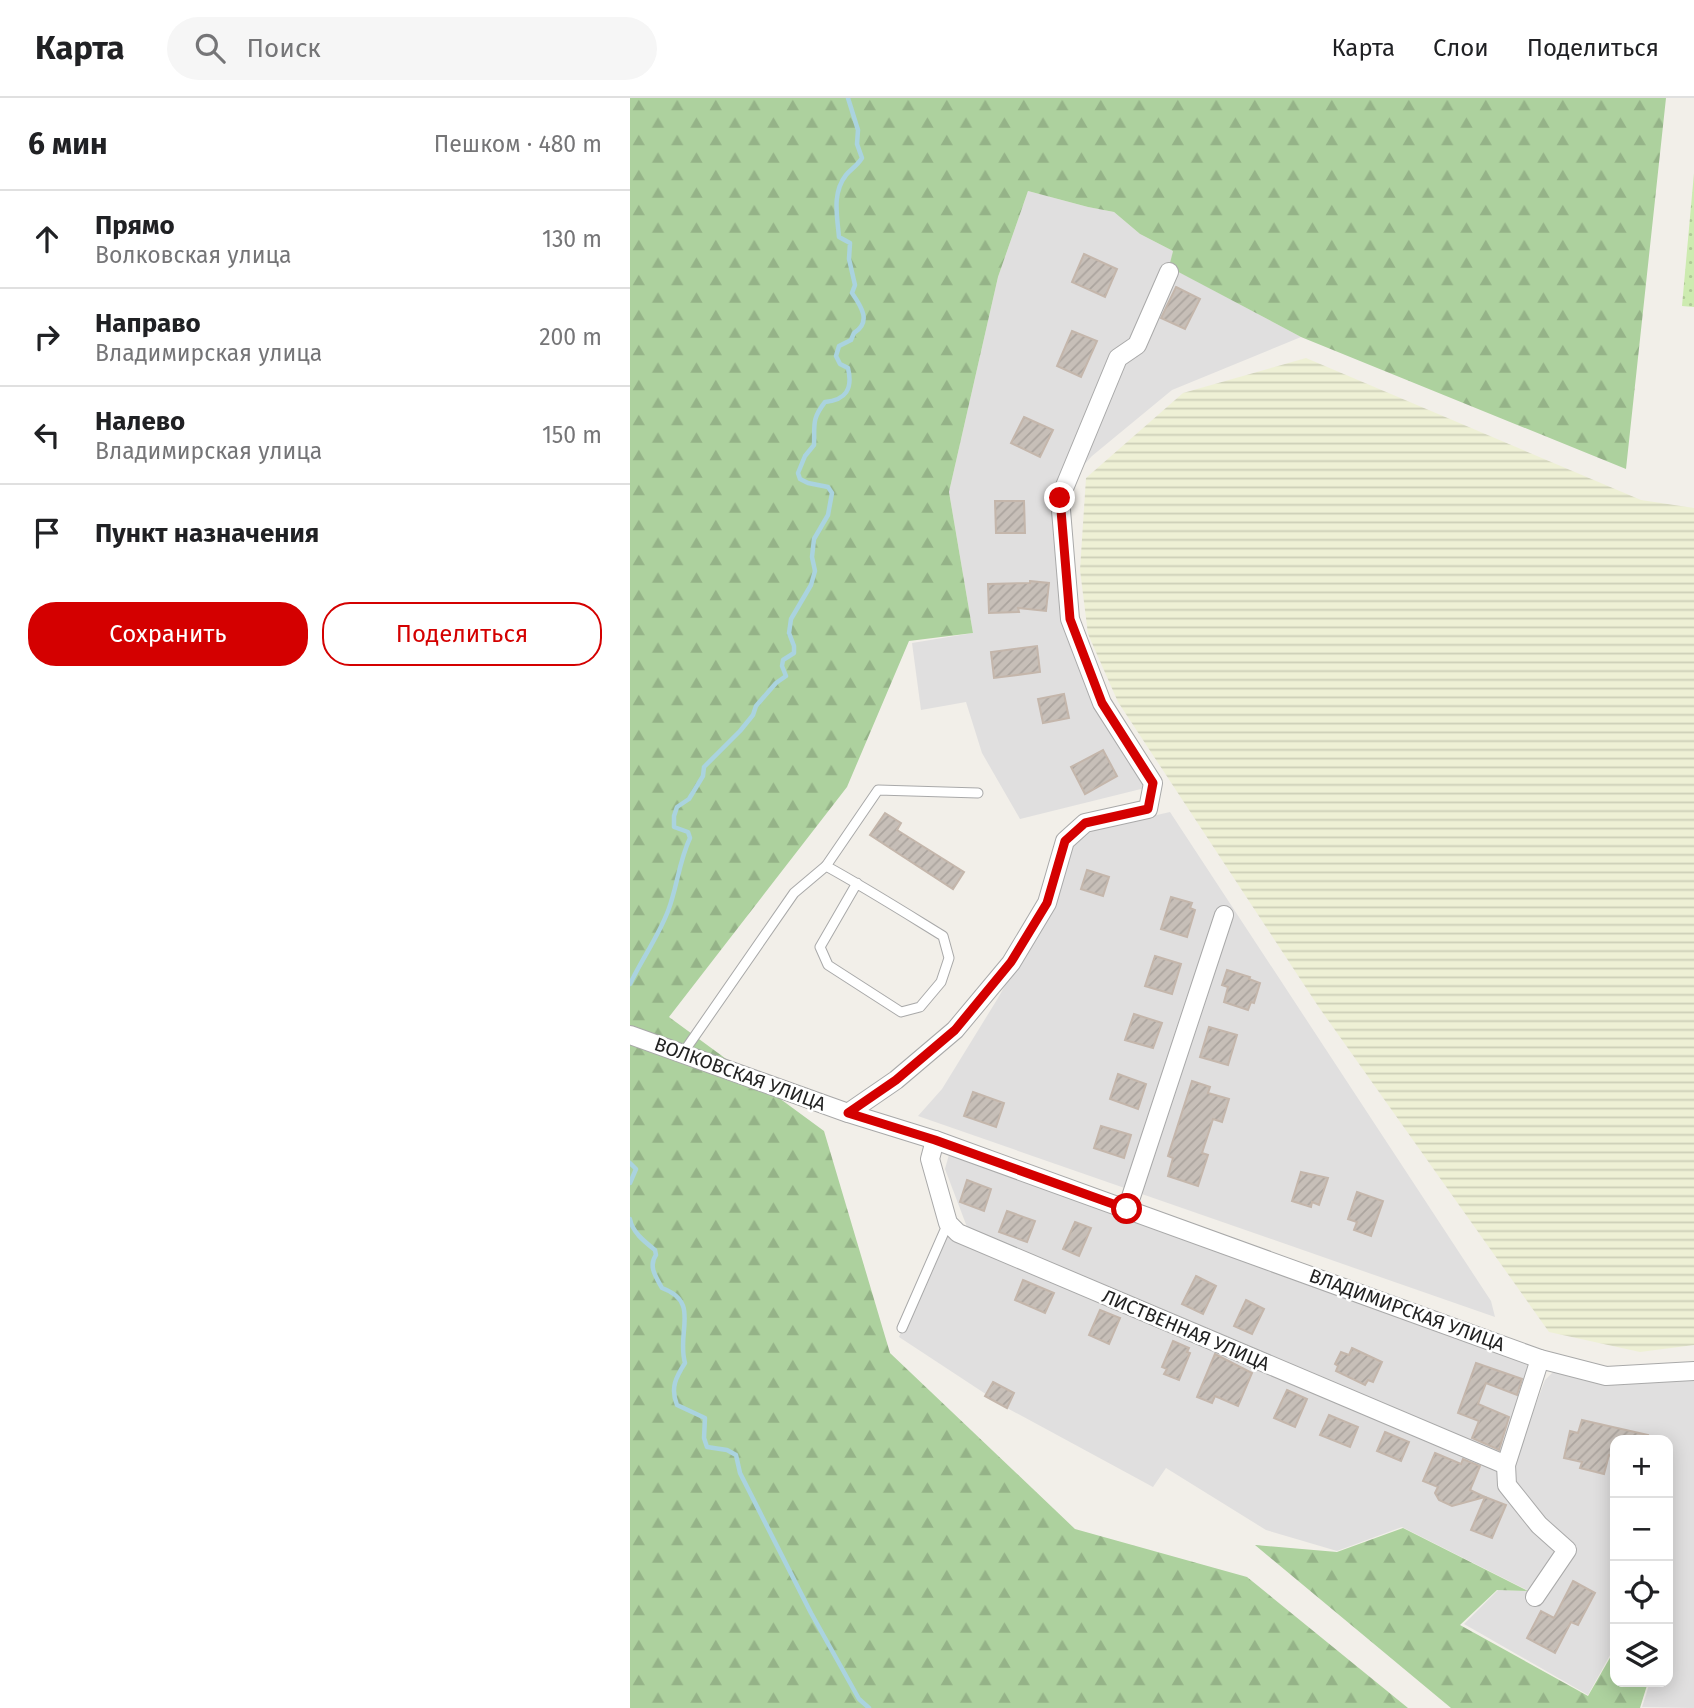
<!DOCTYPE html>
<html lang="ru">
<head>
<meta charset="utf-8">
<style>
	body { margin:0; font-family:"Fira Sans",sans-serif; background:#f6f6f6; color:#202124 }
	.controls { position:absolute; right:21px; bottom:21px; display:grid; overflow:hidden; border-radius:14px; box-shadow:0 4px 18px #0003 }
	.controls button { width:63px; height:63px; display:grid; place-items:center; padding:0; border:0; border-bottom:2px solid #e0e0e0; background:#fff; color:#202124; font:35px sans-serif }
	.stop { position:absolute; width:21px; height:21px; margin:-16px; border:5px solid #d40000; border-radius:50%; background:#fff }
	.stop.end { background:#d40000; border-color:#fff; box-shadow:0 2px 7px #0008 }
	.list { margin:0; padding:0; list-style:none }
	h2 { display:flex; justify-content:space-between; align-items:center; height:91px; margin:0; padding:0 28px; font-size:30px }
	h2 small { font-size:23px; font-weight:400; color:#757577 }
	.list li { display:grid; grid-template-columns:46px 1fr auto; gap:21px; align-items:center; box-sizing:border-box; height:98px; padding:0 28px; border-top:2px solid #e0e0e0 }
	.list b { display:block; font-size:26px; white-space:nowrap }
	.list p { margin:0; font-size:23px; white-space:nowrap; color:#757577 }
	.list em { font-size:23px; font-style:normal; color:#757577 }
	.actions { display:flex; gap:14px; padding:21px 28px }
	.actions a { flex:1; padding:16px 0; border:2px solid #d40000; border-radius:28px; text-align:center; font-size:24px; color:#d40000 }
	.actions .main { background:#d40000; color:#fff }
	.icon { flex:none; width:38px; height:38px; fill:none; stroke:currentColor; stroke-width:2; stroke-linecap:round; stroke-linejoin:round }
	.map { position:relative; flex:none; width:1064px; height:1610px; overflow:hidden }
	header { display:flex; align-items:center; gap:42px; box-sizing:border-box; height:98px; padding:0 35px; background:#fff; border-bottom:2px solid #e0e0e0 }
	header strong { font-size:33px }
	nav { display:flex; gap:38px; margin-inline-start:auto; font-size:24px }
	.search { width:490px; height:63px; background:#f6f6f6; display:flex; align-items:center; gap:18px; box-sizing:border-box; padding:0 24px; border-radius:38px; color:#757577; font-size:26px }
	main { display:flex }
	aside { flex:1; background:#fff }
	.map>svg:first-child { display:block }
	.residential { fill:#e0dfdf }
	.farmland { fill:url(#farmland-rules) }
	.grass { fill:url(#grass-dots) }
	.forest { fill:url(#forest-firs) }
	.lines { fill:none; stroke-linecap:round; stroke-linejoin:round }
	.stream { stroke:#aad3df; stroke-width:4.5 }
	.building { fill:url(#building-hatch); stroke:#c4b6ab; stroke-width:2 }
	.lane-casing { stroke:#a9a9a9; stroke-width:11 }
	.street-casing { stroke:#a9a9a9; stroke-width:20 }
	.lane { stroke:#fff; stroke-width:9 }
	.street { stroke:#fff; stroke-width:18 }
	.route { stroke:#d40000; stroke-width:9 }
	.labels { text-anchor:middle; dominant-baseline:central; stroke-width:5; stroke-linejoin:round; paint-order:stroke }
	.street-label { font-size:19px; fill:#222; stroke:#fff }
</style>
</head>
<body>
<header>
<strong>Карта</strong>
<div class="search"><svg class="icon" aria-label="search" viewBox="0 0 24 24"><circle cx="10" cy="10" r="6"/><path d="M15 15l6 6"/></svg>Поиск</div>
<nav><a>Карта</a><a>Слои</a><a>Поделиться</a></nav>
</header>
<main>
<aside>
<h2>6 мин<small>Пешком · 480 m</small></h2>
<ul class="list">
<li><svg class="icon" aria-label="ahead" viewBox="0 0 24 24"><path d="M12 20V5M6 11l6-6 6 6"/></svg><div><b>Прямо</b><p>Волковская улица</p></div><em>130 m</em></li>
<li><svg class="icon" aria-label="right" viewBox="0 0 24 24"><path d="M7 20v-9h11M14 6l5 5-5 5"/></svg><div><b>Направо</b><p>Владимирская улица</p></div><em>200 m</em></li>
<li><svg class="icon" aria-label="left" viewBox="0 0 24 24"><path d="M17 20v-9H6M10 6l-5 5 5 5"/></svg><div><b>Налево</b><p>Владимирская улица</p></div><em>150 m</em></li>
<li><svg class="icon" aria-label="arrive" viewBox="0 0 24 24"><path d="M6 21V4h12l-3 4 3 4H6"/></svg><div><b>Пункт назначения</b></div></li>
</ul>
<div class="actions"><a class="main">Сохранить</a><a>Поделиться</a></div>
</aside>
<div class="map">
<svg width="1064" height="1610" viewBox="0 0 1064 1610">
	<defs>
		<pattern id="farmland-rules" width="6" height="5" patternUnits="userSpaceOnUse" patternTransform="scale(1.75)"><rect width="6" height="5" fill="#eef0d5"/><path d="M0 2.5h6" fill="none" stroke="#ccceb7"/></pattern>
		<pattern id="grass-dots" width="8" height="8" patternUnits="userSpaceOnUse" patternTransform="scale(1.75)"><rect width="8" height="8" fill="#cdebb0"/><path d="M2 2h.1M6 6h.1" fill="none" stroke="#b0c997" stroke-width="1.8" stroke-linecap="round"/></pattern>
		<pattern id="forest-firs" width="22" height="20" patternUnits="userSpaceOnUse" patternTransform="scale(1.75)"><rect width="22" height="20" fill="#add19e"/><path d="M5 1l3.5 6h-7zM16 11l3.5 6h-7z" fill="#95b388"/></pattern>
		<pattern id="building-hatch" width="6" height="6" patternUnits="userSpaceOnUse" patternTransform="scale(1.75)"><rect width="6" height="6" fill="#c7bfb8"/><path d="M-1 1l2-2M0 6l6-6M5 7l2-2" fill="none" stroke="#aba49e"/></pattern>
	</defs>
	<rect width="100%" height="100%" fill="#f2efe9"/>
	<g class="residential">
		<polygon points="398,93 458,109 484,114 510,136 543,153 540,169 671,239 542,292 462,358 424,399 465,608 515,690 390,721 352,655 336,604 291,612 282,545 343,535 319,394 368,179"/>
		<polygon points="540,714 861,1203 865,1219 288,1018 312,991 368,900 430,789 448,735"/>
		<polygon points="320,1053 902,1264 871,1359 337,1129 315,1071"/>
		<polygon points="309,1134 882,1370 915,1282 928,1269 1064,1281 1064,1610 1012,1609 1020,1584 1038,1584 1038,1342 985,1342 985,1548 958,1597 834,1526 868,1492 899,1493 772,1429 707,1453 636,1432 536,1370 523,1389 377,1310 269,1239"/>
	</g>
	<polygon class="farmland" points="676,260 1011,402 1064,410 1064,1247 1010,1254 919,1234 688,908 488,604 458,536 450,472 456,380 553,295"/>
	<polygon class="grass" points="1064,75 1064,209 1052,208"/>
	<g class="forest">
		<polygon points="0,0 1036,0 996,371 671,239 539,169 543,153 510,136 484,114 458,109 398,93 368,179 319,394 343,535 279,543 217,689 39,919 194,1033 260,1255 445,1431 617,1479 778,1610 0,1610"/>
		<polygon points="773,1430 898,1493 867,1492 830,1527 958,1598 985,1551 985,1584 1018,1584 1010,1610 821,1610 625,1447 707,1454"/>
	</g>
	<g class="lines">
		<g class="stream">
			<path d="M 0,886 C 12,861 28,839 38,813 C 47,790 49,763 60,740 L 58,734 L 44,729 L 44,718 L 47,709 L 59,701 L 73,678 L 74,669 L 110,633 L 123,617 L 126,608 L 146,585 L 156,578 L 152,568 L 153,562 L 164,555 L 164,548 L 159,535 L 161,521 L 181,487 L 185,473 L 182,459 L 184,441 L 198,417 L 202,395 L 198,389 L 178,385 L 170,381 L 168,375 L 175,358 L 184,347 C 185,327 181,322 195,304 C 216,302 223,291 218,270 L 210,266 L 206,258 L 209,248 L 221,242 L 224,235 C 242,224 231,208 222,195 L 225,187 L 219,161 L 220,145 L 209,139 C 207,117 202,95 216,77 C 221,71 227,68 232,60 L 227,46 L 228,32 L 218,0"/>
			<polyline points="0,1065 6,1071 0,1085"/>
			<path d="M 0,1121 C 2,1134 15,1144 25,1152 L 26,1157 C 18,1168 26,1179 32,1190 C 71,1204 46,1234 55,1265 C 46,1279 40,1290 47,1307 L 75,1320 L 74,1340 L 77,1349 L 97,1352 L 106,1357 L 110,1375 L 181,1515 L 229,1601 L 239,1610"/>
		</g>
	</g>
	<g class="building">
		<polygon points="454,156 487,171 475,199 442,184"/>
		<polygon points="546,189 570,201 555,231 531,220"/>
		<polygon points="442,233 467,243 451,279 427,268"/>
		<polygon points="394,319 423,332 410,359 381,345"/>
		<polygon points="365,403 394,403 395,435 366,435"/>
		<polygon points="400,483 419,485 416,513 388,510 389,514 359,515 358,486 400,485"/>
		<polygon points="407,548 410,574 364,580 361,554"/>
		<polygon points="434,596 439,620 413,625 408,601"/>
		<polygon points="473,652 487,678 455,696 441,669"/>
		<polygon points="255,715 271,725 267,732 334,774 323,791 240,737"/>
		<polygon points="457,772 479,779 473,798 451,791"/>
		<polygon points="541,799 562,805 560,810 565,812 557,839 531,831"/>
		<polygon points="525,858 551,866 542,896 515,888"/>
		<polygon points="597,872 620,879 619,881 630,885 624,905 621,904 618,912 594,904 598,889 592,887"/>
		<polygon points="504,916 532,925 523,950 495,942"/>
		<polygon points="579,929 607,937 598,967 570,959"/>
		<polygon points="488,976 516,986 508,1011 480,1001"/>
		<polygon points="562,983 580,989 578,995 599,1001 592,1024 583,1021 572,1055 578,1057 568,1088 538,1078 543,1060 538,1058"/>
		<polygon points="343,994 374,1005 366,1029 334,1018"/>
		<polygon points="471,1028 501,1037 494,1060 464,1050"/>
		<polygon points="671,1074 698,1080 689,1107 682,1104 681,1109 662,1103"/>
		<polygon points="337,1082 361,1091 354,1113 330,1104"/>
		<polygon points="727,1094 753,1103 741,1138 724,1132 727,1124 718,1121"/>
		<polygon points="377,1113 405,1123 397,1144 369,1134"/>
		<polygon points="445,1124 461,1130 449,1158 433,1151"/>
		<polygon points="566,1178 586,1188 573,1216 552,1206"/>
		<polygon points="393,1182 424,1195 415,1215 385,1202"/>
		<polygon points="616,1202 634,1211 622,1236 604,1228"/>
		<polygon points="470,1212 490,1220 479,1246 459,1237"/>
		<polygon points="543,1243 559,1250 557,1254 560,1255 549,1282 534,1276 537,1271 532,1269"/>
		<polygon points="722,1250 752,1264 743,1284 738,1282 735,1287 706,1273 708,1268 705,1266 711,1254 719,1257"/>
		<polygon points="585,1256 622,1275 608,1308 585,1298 582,1305 567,1299"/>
		<polygon points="846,1265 892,1281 887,1297 856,1285 848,1306 879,1319 869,1352 842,1340 849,1323 828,1315"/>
		<polygon points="363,1284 384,1295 377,1310 355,1298"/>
		<polygon points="657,1292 677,1301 665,1329 644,1320"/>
		<polygon points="699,1317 728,1329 720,1349 690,1337"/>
		<polygon points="952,1322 1018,1337 1017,1342 985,1342 985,1359 979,1357 974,1376 950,1370 952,1364 934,1360 940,1333 948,1335"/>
		<polygon points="755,1334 779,1344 771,1363 747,1353"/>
		<polygon points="805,1355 831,1366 833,1361 850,1368 840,1392 855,1399 822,1408 809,1402 805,1395 808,1389 793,1383"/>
		<polygon points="855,1399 876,1407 862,1440 841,1432"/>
		<polygon points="943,1483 965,1495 948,1527 941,1524 925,1555 897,1540 911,1513 924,1520"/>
	</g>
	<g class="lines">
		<defs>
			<g id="lane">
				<polyline points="196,768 248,692 348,695"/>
				<path d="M 53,955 L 164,795 L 196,768 C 236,790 274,814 313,838 L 319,860 L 311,884 L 290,909 L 271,914 L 198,867 L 190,849 L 227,785"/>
				<polyline points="272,1230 318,1125"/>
			</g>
			<g id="street">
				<polyline points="0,937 218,1015 305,1042 910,1261 976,1278 1064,1273"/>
				<polyline points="218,1015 266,982 325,932 381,865 417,805 435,743 455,725 518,711 523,685 472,605 440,521 430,400 488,260 507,247 539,174"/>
				<polyline points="305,1042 300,1061 318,1125 328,1135 876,1367"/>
				<polyline points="497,1111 594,817"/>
				<polyline points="905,1499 937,1452 909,1427 877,1387 876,1367 910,1261"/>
			</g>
		</defs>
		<use href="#lane" class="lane-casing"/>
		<use href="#street" class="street-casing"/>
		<use href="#lane" class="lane"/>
		<use href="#street" class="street"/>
	</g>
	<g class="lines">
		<polyline class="route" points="430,400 440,521 472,605 523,685 518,711 455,725 435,743 417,805 381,864 325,932 266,982 218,1015 305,1042 497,1111"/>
	</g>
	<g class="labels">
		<g class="street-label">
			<text transform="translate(110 976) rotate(20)">ВОЛКОВСКАЯ УЛИЦА</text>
			<text transform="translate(777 1212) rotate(20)">ВЛАДИМИРСКАЯ УЛИЦА</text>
			<text transform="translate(556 1232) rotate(23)">ЛИСТВЕННАЯ УЛИЦА</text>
		</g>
	</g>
</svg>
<div class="controls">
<button>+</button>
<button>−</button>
<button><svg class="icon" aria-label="locate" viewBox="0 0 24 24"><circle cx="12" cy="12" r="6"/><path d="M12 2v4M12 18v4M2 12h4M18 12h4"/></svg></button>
<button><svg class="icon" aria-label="layers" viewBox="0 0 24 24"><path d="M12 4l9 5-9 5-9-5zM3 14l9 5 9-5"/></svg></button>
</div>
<div class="stop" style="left:497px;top:1111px"></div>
<div class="stop end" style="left:430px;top:400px"></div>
</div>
</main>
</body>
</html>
